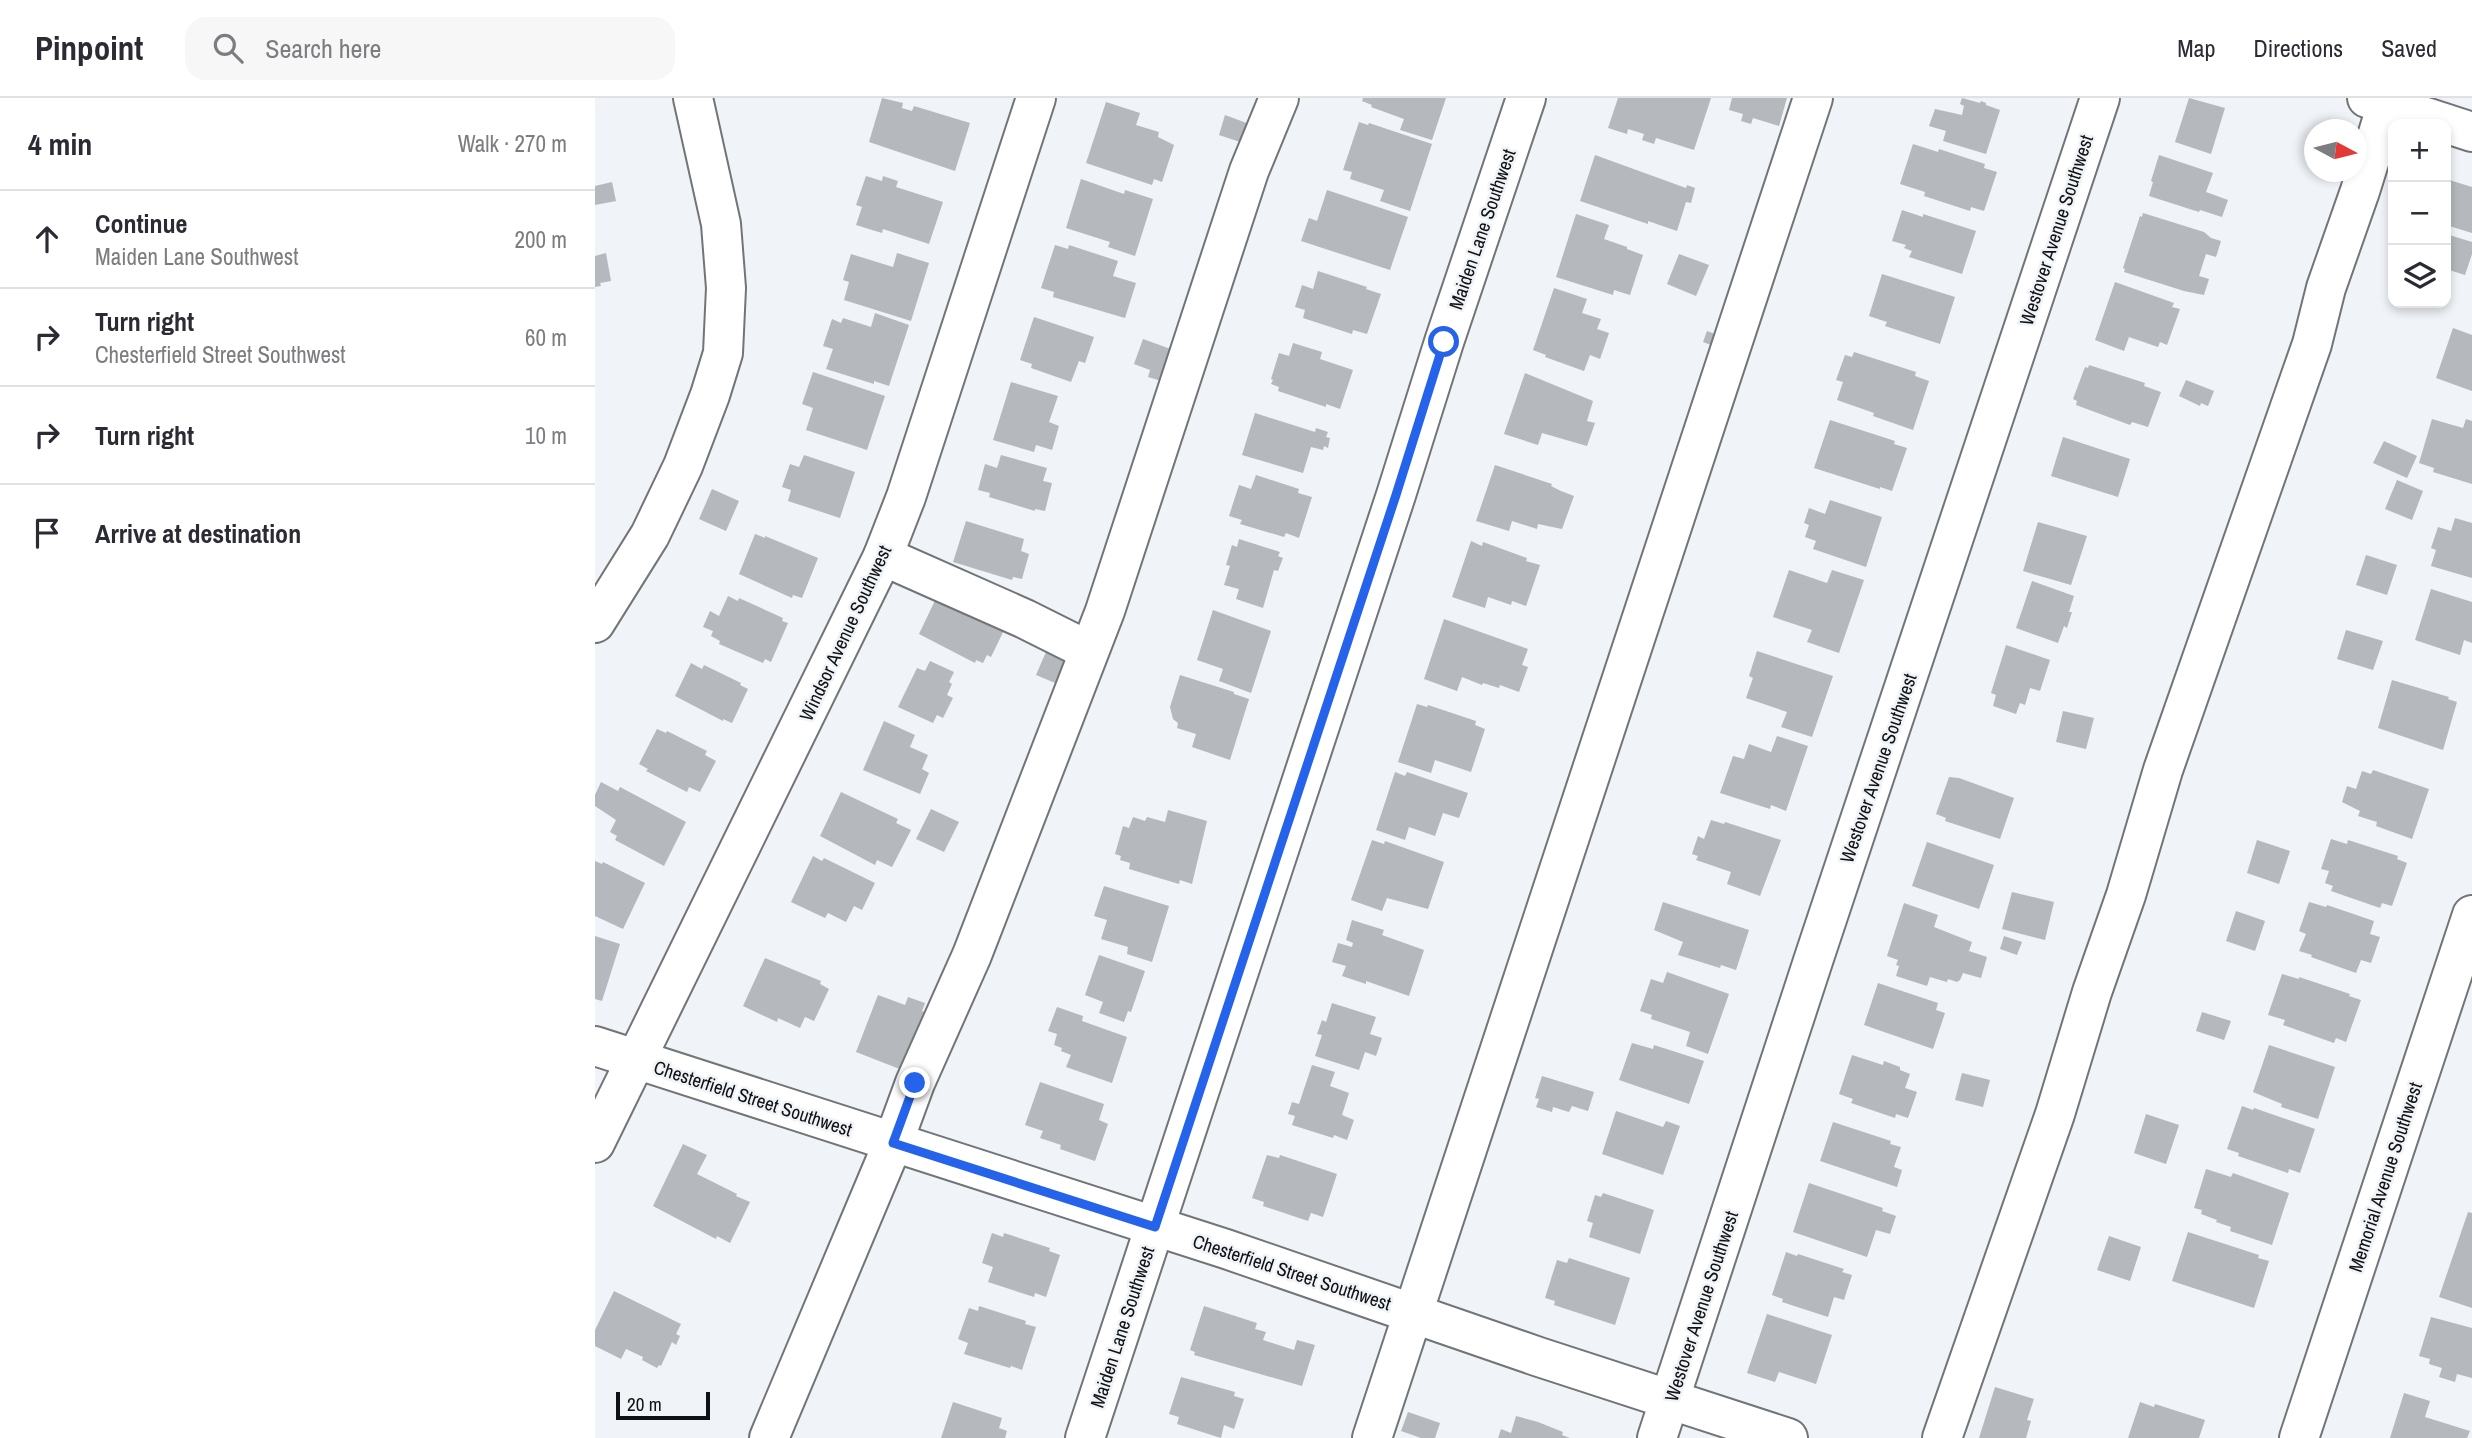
<!DOCTYPE html>
<html lang="en">
<head>
<meta charset="utf-8">
<style>
	body { margin:0; font-family:"Archivo Narrow",sans-serif; background:#f7f7f7; color:#2b2b33 }
	.controls { position:absolute; right:21px; top:21px; display:grid; overflow:hidden; border-radius:14px; box-shadow:0 4px 10px #0003 }
	.controls button { width:63px; height:63px; display:grid; place-items:center; padding:0; border:0; border-bottom:2px solid #e1e1e2; background:#fff; color:#2b2b33; font:35px sans-serif }
	.compass { position:absolute; left:1709px; top:21px; width:63px; height:63px; border-radius:50%; background:#fff; box-shadow:0 4px 10px #0003; rotate:97deg }
	.scale { position:absolute; left:21px; bottom:18px; width:94px; box-sizing:border-box; padding-left:7px; border:4px solid #101112; border-top:0; font-size:19px; line-height:24px; white-space:nowrap; color:#101112; -webkit-text-stroke:5px #f0f3f7; paint-order:stroke }
	.stop { position:absolute; width:21px; height:21px; margin:-16px; border:5px solid #2563eb; border-radius:50%; background:#fff }
	.stop.end { background:#2563eb; border-color:#fff; box-shadow:0 2px 7px #0008 }
	.list { margin:0; padding:0; list-style:none }
	h2 { display:flex; justify-content:space-between; align-items:center; height:91px; margin:0; padding:0 28px; font-size:30px }
	h2 small { font-size:23px; font-weight:400; color:#7c7c81 }
	.list li { display:grid; grid-template-columns:46px 1fr auto; gap:21px; align-items:center; box-sizing:border-box; height:98px; padding:0 28px; border-top:2px solid #e1e1e2 }
	.list b { display:block; font-size:26px; white-space:nowrap }
	.list p { margin:0; font-size:23px; white-space:nowrap; color:#7c7c81 }
	.list em { font-size:23px; font-style:normal; color:#7c7c81 }
	.icon { flex:none; width:38px; height:38px; fill:none; stroke:currentColor; stroke-width:2; stroke-linecap:round; stroke-linejoin:round }
	.map { position:relative; flex:none; width:1877px; height:1340px; overflow:hidden }
	header { display:flex; align-items:center; gap:42px; box-sizing:border-box; height:98px; padding:0 35px; background:#fff; border-bottom:2px solid #e1e1e2 }
	header strong { font-size:33px }
	nav { display:flex; gap:38px; margin-inline-start:auto; font-size:24px }
	.search { width:490px; height:63px; background:#f7f7f7; display:flex; align-items:center; gap:18px; box-sizing:border-box; padding:0 24px; border-radius:21px; color:#7c7c81; font-size:26px }
	main { display:flex }
	aside { flex:1; background:#fff }
	.map>svg:first-child { display:block }
	.building { fill:#b5b8bc }
	.lines { fill:none; stroke-linecap:round; stroke-linejoin:round }
	.minor-casing { stroke:#727578; stroke-width:42 }
	.minor { stroke:#fff; stroke-width:38 }
	.route { stroke:#2563eb; stroke-width:9 }
	.labels { text-anchor:middle; dominant-baseline:central; stroke-width:5; stroke-linejoin:round; paint-order:stroke }
	.street-label { font-size:19px; fill:#101112; stroke:#f0f3f7 }
</style>
</head>
<body>
<header>
<strong>Pinpoint</strong>
<div class="search"><svg class="icon" aria-label="search" viewBox="0 0 24 24"><circle cx="10" cy="10" r="6"/><path d="M15 15l6 6"/></svg>Search here</div>
<nav><a>Map</a><a>Directions</a><a>Saved</a></nav>
</header>
<main>
<aside>
<h2>4 min<small>Walk · 270 m</small></h2>
<ul class="list">
<li><svg class="icon" aria-label="ahead" viewBox="0 0 24 24"><path d="M12 20V5M6 11l6-6 6 6"/></svg><div><b>Continue</b><p>Maiden Lane Southwest</p></div><em>200 m</em></li>
<li><svg class="icon" aria-label="right" viewBox="0 0 24 24"><path d="M7 20v-9h11M14 6l5 5-5 5"/></svg><div><b>Turn right</b><p>Chesterfield Street Southwest</p></div><em>60 m</em></li>
<li><svg class="icon" aria-label="right" viewBox="0 0 24 24"><path d="M7 20v-9h11M14 6l5 5-5 5"/></svg><div><b>Turn right</b></div><em>10 m</em></li>
<li><svg class="icon" aria-label="arrive" viewBox="0 0 24 24"><path d="M6 21V4h12l-3 4 3 4H6"/></svg><div><b>Arrive at destination</b></div></li>
</ul>
</aside>
<div class="map">
<svg width="1877" height="1340" viewBox="0 0 1877 1340">
	<rect width="100%" height="100%" fill="#f0f3f7"/>
	<g class="building">
		<polygon points="287,0 308,5 307,10 317,13 319,8 375,25 360,73 274,44"/>
		<polygon points="768,0 851,0 837,42 805,32 809,21 776,9 777,7 767,3"/>
		<polygon points="1023,0 1116,0 1099,52 1061,40 1059,46 1047,42 1049,36 1033,31 1032,36 1013,30"/>
		<polygon points="1137,0 1192,0 1184,28 1158,20 1156,26 1146,23 1148,16 1134,12"/>
		<polygon points="1367,0 1385,5 1386,3 1391,5 1391,7 1405,12 1391,56 1348,43 1351,33 1334,28 1340,11 1367,17 1369,8 1365,6"/>
		<polygon points="1594,0 1630,10 1616,56 1580,44"/>
		<polygon points="511,4 545,15 541,27 564,34 563,39 579,47 567,84 559,81 557,87 491,65"/>
		<polygon points="630,17 657,27 651,46 624,37"/>
		<polygon points="764,24 773,27 774,25 837,46 815,113 785,103 789,92 755,81 757,74 748,72"/>
		<polygon points="1318,46 1343,54 1344,51 1390,66 1389,70 1402,74 1389,113 1376,109 1375,113 1329,98 1330,94 1305,86"/>
		<polygon points="1000,57 1091,90 1092,87 1100,90 1096,105 1091,104 1082,133 1053,123 1053,126 985,103"/>
		<polygon points="1564,57 1618,75 1611,94 1633,102 1627,119 1605,112 1604,114 1554,98 1558,84 1556,83"/>
		<polygon points="271,78 287,83 288,78 303,83 301,89 348,104 334,146 288,131 287,135 261,127 267,109 261,107"/>
		<polygon points="486,81 529,96 530,92 558,101 540,158 513,149 515,144 471,130"/>
		<polygon points="1851,81 1877,89 1877,135 1851,127"/>
		<polygon points="17,84 21,103 0,107 0,88"/>
		<polygon points="732,92 813,119 795,172 706,143 714,120 722,123"/>
		<polygon points="1307,112 1328,119 1328,116 1381,133 1367,176 1314,159 1317,153 1309,150 1311,147 1297,143"/>
		<polygon points="1548,115 1609,134 1616,140 1626,143 1621,159 1611,156 1604,178 1614,181 1609,197 1589,193 1529,174 1530,171 1528,170 1545,118 1547,119"/>
		<polygon points="981,116 1014,127 1009,141 1032,149 1032,151 1048,157 1035,197 1019,192 1018,197 961,179"/>
		<polygon points="1851,136 1877,144 1877,156 1870,177 1851,171"/>
		<polygon points="460,147 473,151 474,147 523,163 518,178 541,185 530,220 458,199 459,194 446,190"/>
		<polygon points="11,155 16,183 5,185 6,188 0,189 0,158"/>
		<polygon points="302,155 334,165 316,223 249,202 254,184 248,182 256,156 298,169"/>
		<polygon points="1084,156 1114,167 1101,198 1072,186"/>
		<polygon points="723,173 772,189 771,191 786,196 772,236 758,232 757,236 708,220 710,212 700,209 707,187 718,191"/>
		<polygon points="1287,176 1360,199 1345,246 1290,228 1292,224 1274,218"/>
		<polygon points="1520,184 1579,205 1577,209 1585,211 1572,247 1565,244 1563,249 1534,239 1529,253 1500,242"/>
		<polygon points="959,190 992,201 987,215 1006,221 1002,231 1014,235 1005,261 995,257 989,273 950,259 951,257 938,252"/>
		<polygon points="280,215 314,227 294,288 279,283 279,286 231,271 238,251 228,248 237,221 246,225 248,220 276,229"/>
		<polygon points="439,219 499,239 490,265 484,263 476,284 436,270 437,266 425,262"/>
		<polygon points="1858,230 1877,237 1877,293 1841,280"/>
		<polygon points="1112,233 1120,236 1116,247 1108,244"/>
		<polygon points="548,241 584,254 573,285 553,279 555,272 539,266"/>
		<polygon points="698,245 727,254 725,261 758,272 745,311 731,306 731,309 683,293 684,289 676,286 678,282 676,281 684,255 694,258"/>
		<polygon points="1259,254 1321,274 1320,278 1334,283 1318,332 1278,318 1279,315 1242,302 1248,284 1241,282 1250,257 1257,259"/>
		<polygon points="1494,267 1550,285 1549,288 1566,294 1553,329 1537,324 1535,327 1481,307 1482,303 1478,301 1490,269 1493,270"/>
		<polygon points="218,274 290,298 272,352 211,332 218,310 207,306"/>
		<polygon points="930,275 998,303 992,323 1000,325 992,348 947,335 943,347 909,336"/>
		<polygon points="1591,282 1619,293 1613,308 1606,305 1605,308 1584,298"/>
		<polygon points="416,284 463,298 454,324 464,328 457,352 441,347 439,354 398,342"/>
		<polygon points="660,315 720,334 721,330 733,334 731,339 735,340 733,350 729,348 728,352 716,349 708,375 647,357"/>
		<polygon points="1837,321 1868,330 1871,321 1877,323 1877,386 1838,374 1839,370 1824,365"/>
		<polygon points="1235,322 1300,343 1299,346 1312,350 1297,393 1285,389 1285,391 1219,370"/>
		<polygon points="1468,339 1535,361 1523,399 1456,378"/>
		<polygon points="1789,343 1822,358 1812,380 1778,365"/>
		<polygon points="209,357 260,374 245,420 193,403 196,392 187,389 195,366 204,369"/>
		<polygon points="406,357 452,370 448,383 457,385 450,413 440,411 440,413 394,399 395,395 383,392 390,366 402,370"/>
		<polygon points="900,367 957,386 956,388 966,393 979,398 967,431 943,426 942,431 917,423 914,433 881,423"/>
		<polygon points="661,377 704,391 703,395 717,399 704,440 691,435 689,439 645,426 647,422 634,418 644,387 656,391"/>
		<polygon points="1802,382 1828,393 1817,422 1790,411"/>
		<polygon points="117,391 144,403 131,433 104,421"/>
		<polygon points="1235,402 1287,419 1271,469 1218,451 1221,443 1210,439 1214,427 1209,425 1214,410 1230,416"/>
		<polygon points="1860,420 1877,425 1877,480 1836,468 1841,452 1836,450 1843,429 1856,433"/>
		<polygon points="371,423 429,441 426,453 434,456 427,481 418,479 417,482 358,464"/>
		<polygon points="1443,424 1492,438 1476,487 1428,473"/>
		<polygon points="160,436 170,440 170,438 223,460 207,500 198,497 197,500 144,476"/>
		<polygon points="644,441 685,454 683,458 688,460 683,473 679,472 668,510 641,501 644,491 629,487 635,468 631,467 637,447 642,449"/>
		<polygon points="876,443 887,448 888,444 932,460 931,463 945,467 931,508 917,503 916,507 893,499 890,510 857,499"/>
		<polygon points="1771,457 1802,467 1792,497 1761,487"/>
		<polygon points="1194,472 1232,485 1237,472 1269,482 1244,555 1212,544 1217,532 1178,519"/>
		<polygon points="1437,483 1479,498 1474,514 1477,514 1472,530 1469,528 1463,545 1421,530"/>
		<polygon points="1836,491 1877,504 1877,545 1869,542 1865,557 1820,542"/>
		<polygon points="345,492 411,528 396,559 392,557 388,565 381,562 380,565 324,536"/>
		<polygon points="133,498 143,503 144,500 188,520 187,523 193,525 176,564 170,561 168,565 124,546 125,543 116,538 118,533 108,529 115,513 124,518"/>
		<polygon points="618,512 676,533 656,595 624,583 628,571 602,562"/>
		<polygon points="849,521 933,551 927,567 933,569 924,594 905,587 904,590 888,585 887,587 867,579 862,593 829,581"/>
		<polygon points="1751,532 1788,543 1778,572 1742,561"/>
		<polygon points="454,547 485,559 472,590 441,577"/>
		<polygon points="1411,547 1455,562 1445,593 1435,590 1430,607 1425,605 1421,616 1398,608 1401,597 1396,595"/>
		<polygon points="1162,553 1238,578 1217,639 1186,629 1192,614 1151,600 1158,580 1154,578"/>
		<polygon points="335,563 359,574 354,584 357,586 352,597 358,600 348,620 342,617 338,625 303,609 322,570 330,573"/>
		<polygon points="96,565 107,571 109,567 146,585 145,587 153,591 137,625 128,621 128,623 80,598"/>
		<polygon points="585,577 639,594 639,596 654,601 635,662 597,649 601,636 582,630 583,625 578,621 575,609"/>
		<polygon points="1797,582 1854,599 1853,601 1862,604 1848,652 1783,630"/>
		<polygon points="822,606 832,609 833,607 881,623 880,627 890,631 876,674 840,662 836,675 803,664"/>
		<polygon points="1468,613 1499,620 1491,651 1461,644"/>
		<polygon points="289,623 320,637 315,649 333,657 327,671 334,675 325,696 268,672"/>
		<polygon points="62,631 71,635 72,633 112,653 110,657 121,663 105,694 94,689 92,694 51,673 53,671 44,666"/>
		<polygon points="1182,638 1213,648 1191,713 1176,707 1175,711 1125,695 1138,658 1149,661 1154,646 1176,654"/>
		<polygon points="1778,672 1834,691 1817,741 1781,728 1782,724 1763,718 1765,713 1747,704 1752,688 1761,691 1767,673 1776,676"/>
		<polygon points="800,674 810,678 812,674 873,695 864,720 848,715 840,738 814,729 810,742 781,732"/>
		<polygon points="1354,679 1364,680 1419,700 1405,741 1350,723 1351,720 1341,716"/>
		<polygon points="6,684 23,693 25,689 91,724 69,768 20,742 22,738 15,734 21,722 0,708 0,697"/>
		<polygon points="246,694 303,721 301,725 316,732 297,769 282,762 280,767 225,738"/>
		<polygon points="336,711 364,724 349,754 321,741"/>
		<polygon points="573,712 612,723 597,786 585,782 584,786 534,771 535,765 525,762 526,758 520,756 528,728 534,730 538,719 550,723 552,719 570,724"/>
		<polygon points="1116,722 1129,726 1130,724 1186,742 1165,798 1132,786 1136,774 1101,762 1103,758 1097,756 1103,738 1109,741"/>
		<polygon points="1736,741 1752,746 1753,742 1803,758 1802,761 1812,765 1797,808 1787,805 1785,810 1736,793 1738,788 1730,785 1734,773 1726,771"/>
		<polygon points="777,742 789,746 790,743 849,764 833,811 792,800 787,813 756,802"/>
		<polygon points="1662,742 1695,753 1684,786 1652,775"/>
		<polygon points="1332,744 1399,767 1384,811 1317,788"/>
		<polygon points="218,758 227,763 229,760 280,785 267,812 259,808 251,824 233,815 230,820 196,804"/>
		<polygon points="0,763 7,766 8,764 50,785 28,831 0,818"/>
		<polygon points="509,788 574,808 557,864 532,856 533,849 506,841 512,822 499,818"/>
		<polygon points="1417,794 1459,804 1450,842 1407,831"/>
		<polygon points="1068,804 1154,832 1141,872 1126,867 1125,870 1083,857 1088,844 1059,832"/>
		<polygon points="1714,804 1731,809 1732,807 1779,823 1775,836 1785,839 1776,865 1766,862 1761,875 1716,859 1717,857 1704,853 1711,836 1704,833"/>
		<polygon points="1309,805 1343,817 1339,829 1377,844 1374,853 1392,859 1386,880 1368,875 1365,882 1362,884 1353,881 1352,884 1335,879 1332,888 1301,878 1304,868 1301,867 1303,862 1292,858"/>
		<polygon points="1641,813 1670,823 1660,853 1631,843"/>
		<polygon points="757,822 789,832 787,837 829,852 814,898 771,883 771,886 747,878 751,868 737,864 743,845 757,849 758,845 751,842"/>
		<polygon points="0,838 25,846 7,903 0,901"/>
		<polygon points="1409,838 1427,844 1422,857 1405,851"/>
		<polygon points="504,857 550,873 536,914 533,913 529,924 504,915 508,904 490,897"/>
		<polygon points="170,860 226,883 225,886 234,891 219,923 210,919 205,930 183,920 182,924 148,908"/>
		<polygon points="1072,874 1134,896 1113,956 1091,948 1095,934 1056,921 1057,917 1045,913 1056,881 1068,885"/>
		<polygon points="1687,876 1704,881 1704,879 1755,896 1754,898 1766,902 1751,944 1741,940 1739,945 1688,927 1690,922 1673,917"/>
		<polygon points="1283,885 1343,905 1341,912 1350,915 1338,951 1269,927"/>
		<polygon points="283,897 310,907 313,899 330,905 327,913 331,915 320,977 261,954"/>
		<polygon points="737,905 781,919 775,936 787,940 781,958 770,954 764,972 720,958 727,937 722,936 727,922 731,924"/>
		<polygon points="462,909 488,918 487,923 532,939 517,985 471,969 476,957 466,953 467,950 459,947 462,936 453,933"/>
		<polygon points="1607,914 1636,923 1629,942 1601,933"/>
		<polygon points="1037,945 1058,951 1059,947 1109,963 1094,1006 1024,982"/>
		<polygon points="1674,947 1740,969 1723,1021 1686,1009 1687,1006 1658,994"/>
		<polygon points="1257,957 1288,967 1289,963 1305,969 1305,972 1315,976 1310,990 1322,994 1313,1020 1301,1016 1300,1020 1256,1005 1258,1001 1244,996"/>
		<polygon points="717,967 740,974 735,988 754,995 747,1017 759,1022 752,1042 739,1037 738,1040 697,1027 700,1018 693,1016 697,1004 704,1006"/>
		<polygon points="1367,975 1395,982 1388,1009 1360,1002"/>
		<polygon points="947,978 999,994 993,1013 977,1008 974,1014 958,1009 957,1014 941,1009 944,1001 940,1000"/>
		<polygon points="445,984 509,1006 504,1022 513,1026 500,1063 465,1051 466,1047 445,1040 448,1033 430,1027"/>
		<polygon points="1647,1008 1658,1012 1659,1010 1720,1031 1705,1075 1694,1071 1693,1075 1643,1058 1644,1055 1632,1051"/>
		<polygon points="1021,1013 1068,1029 1071,1023 1085,1028 1068,1077 1007,1056"/>
		<polygon points="1551,1016 1584,1027 1571,1066 1539,1055"/>
		<polygon points="1238,1024 1296,1043 1295,1046 1306,1049 1299,1069 1307,1072 1302,1089 1225,1063"/>
		<polygon points="88,1046 112,1057 102,1076 142,1096 141,1098 155,1104 135,1145 122,1138 121,1141 58,1108"/>
		<polygon points="672,1057 684,1060 685,1057 742,1076 728,1119 716,1115 713,1123 668,1108 669,1104 657,1100"/>
		<polygon points="1611,1071 1636,1079 1638,1075 1694,1095 1677,1147 1635,1133 1636,1129 1621,1124 1622,1122 1606,1116 1607,1112 1599,1110"/>
		<polygon points="1214,1085 1288,1110 1287,1113 1301,1118 1295,1136 1281,1132 1272,1159 1198,1134"/>
		<polygon points="1008,1095 1059,1112 1045,1156 994,1139 998,1125 992,1123 1000,1097 1006,1099"/>
		<polygon points="1873,1114 1877,1115 1877,1210 1844,1199"/>
		<polygon points="1593,1134 1664,1157 1663,1160 1674,1163 1659,1210 1577,1183"/>
		<polygon points="397,1135 408,1139 409,1135 455,1150 454,1153 465,1157 451,1199 440,1195 439,1199 393,1184 398,1169 387,1165"/>
		<polygon points="1514,1138 1546,1149 1535,1183 1502,1172"/>
		<polygon points="1191,1154 1202,1158 1203,1156 1249,1171 1247,1174 1257,1177 1249,1202 1239,1199 1233,1219 1187,1204 1188,1201 1177,1197"/>
		<polygon points="974,1160 1035,1180 1020,1227 959,1207 960,1203 950,1200 962,1162 972,1165"/>
		<polygon points="19,1193 86,1226 81,1236 85,1238 81,1247 77,1244 66,1268 64,1267 62,1270 47,1262 48,1259 31,1251 26,1261 0,1248 0,1232"/>
		<polygon points="384,1208 431,1223 430,1226 441,1229 427,1272 416,1268 415,1270 369,1256 373,1245 363,1241 374,1210 383,1213"/>
		<polygon points="609,1208 662,1225 660,1231 671,1234 668,1242 699,1252 702,1242 720,1247 707,1288 599,1257 600,1254 595,1252"/>
		<polygon points="1172,1216 1237,1237 1221,1286 1184,1274 1180,1284 1152,1275"/>
		<polygon points="1836,1219 1877,1230 1877,1280 1862,1276 1860,1284 1844,1279 1847,1270 1834,1266 1835,1261 1824,1258"/>
		<polygon points="586,1279 640,1294 639,1298 649,1301 639,1331 629,1327 626,1340 582,1326 584,1319 574,1316"/>
		<polygon points="1400,1289 1439,1301 1432,1322 1436,1323 1431,1340 1384,1340"/>
		<polygon points="1809,1295 1835,1303 1830,1319 1875,1333 1872,1340 1795,1340"/>
		<polygon points="358,1304 407,1320 404,1330 412,1333 410,1340 346,1340"/>
		<polygon points="1545,1304 1559,1309 1560,1306 1610,1322 1604,1340 1533,1340"/>
		<polygon points="813,1314 845,1325 840,1340 826,1340 806,1333"/>
		<polygon points="921,1318 943,1324 968,1334 967,1337 975,1340 903,1340 906,1331 916,1335"/>
	</g>
	<g class="lines">
		<defs>
			<g id="minor">
				<polyline points="1772,0 1877,34"/>
				<polyline points="288,458 430,521 494,553"/>
				<polyline points="0,525 55,437 88,368 115,297 128,255 131,190 126,126 98,0"/>
				<polyline points="0,948 631,1151 944,1259 1193,1340"/>
				<polyline points="0,1045 288,458 311,399 441,0"/>
				<polyline points="174,1340 298,1045 320,985 377,857 510,513 654,73 684,0"/>
				<polyline points="490,1340 801,397 849,244 931,0"/>
				<polyline points="777,1340 1218,0"/>
				<polyline points="1062,1340 1219,860 1505,0"/>
				<polyline points="1347,1340 1460,1016 1497,894 1531,797 1568,672 1717,246 1731,190 1765,93 1794,0"/>
				<polyline points="1704,1340 1877,817"/>
			</g>
		</defs>
		<use href="#minor" class="minor-casing"/>
		<use href="#minor" class="minor"/>
	</g>
	<g class="lines">
		<polyline class="route" points="320,985 298,1045 560,1129 801,397 849,244"/>
	</g>
	<g class="labels">
		<g class="street-label">
			<text transform="translate(887 131) rotate(-71)">Maiden Lane Southwest</text>
			<text transform="translate(1461 132) rotate(-72)">Westover Avenue Southwest</text>
			<text transform="translate(250 535) rotate(-65)">Windsor Avenue Southwest</text>
			<text transform="translate(1283 670) rotate(-71)">Westover Avenue Southwest</text>
			<text transform="translate(158 1000) rotate(18)">Chesterfield Street Southwest</text>
			<text transform="translate(1790 1079) rotate(-72)">Memorial Avenue Southwest</text>
			<text transform="translate(697 1174) rotate(18)">Chesterfield Street Southwest</text>
			<text transform="translate(1106 1208) rotate(-72)">Westover Avenue Southwest</text>
			<text transform="translate(527 1229) rotate(-72)">Maiden Lane Southwest</text>
		</g>
	</g>
</svg>
<div class="controls">
<button>+</button>
<button>−</button>
<button><svg class="icon" aria-label="layers" viewBox="0 0 24 24"><path d="M12 4l9 5-9 5-9-5zM3 14l9 5 9-5"/></svg></button>
</div>
<svg class="compass" viewBox="-18 -18 36 36"><path d="M0-13l5 13h-10z" fill="#e53935"/><path d="M0 13l5-13h-10z" fill="#7c7c81"/></svg>
<div class="scale">20 m</div>
<div class="stop" style="left:849px;top:244px"></div>
<div class="stop end" style="left:320px;top:985px"></div>
</div>
</main>
</body>
</html>
